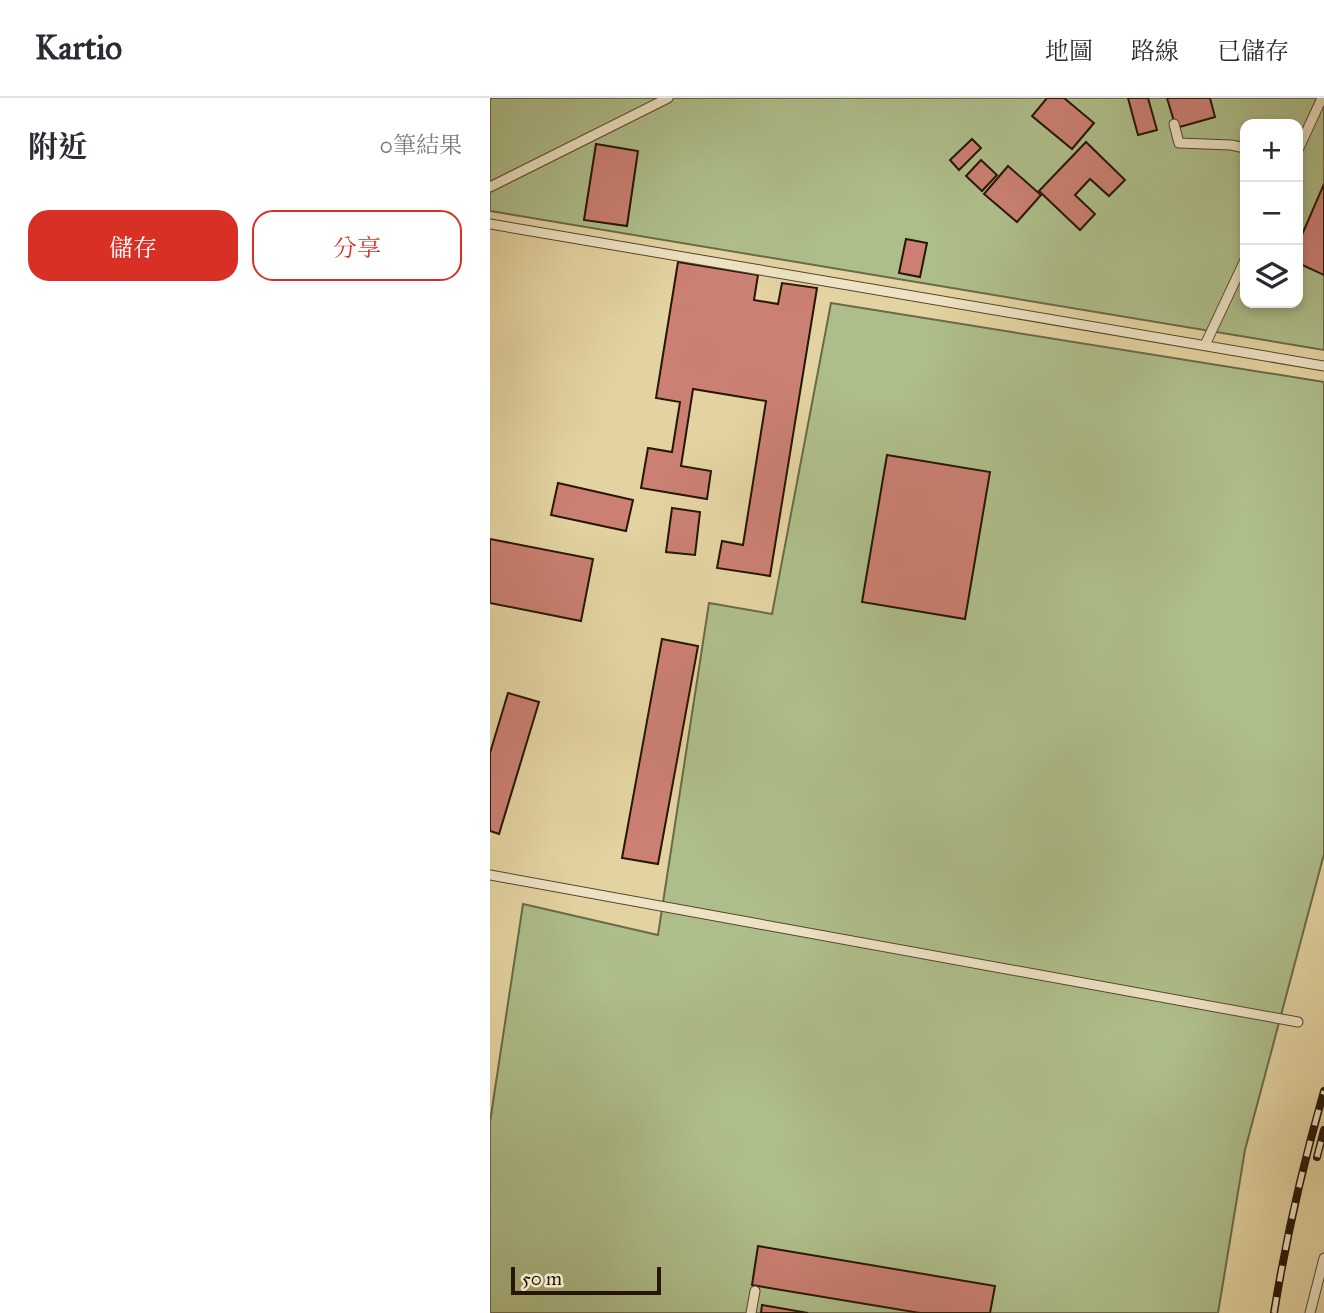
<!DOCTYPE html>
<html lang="zh-TW">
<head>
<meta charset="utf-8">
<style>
	body { margin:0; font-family:"IM FELL Great Primer","Noto Serif TC",serif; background:#f7f7f7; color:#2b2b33 }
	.controls { position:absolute; right:21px; top:21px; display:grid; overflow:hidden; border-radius:14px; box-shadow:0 4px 10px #0003 }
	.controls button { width:63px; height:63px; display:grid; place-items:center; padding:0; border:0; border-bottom:2px solid #e1e1e2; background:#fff; color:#2b2b33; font:35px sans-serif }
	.scale { position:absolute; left:21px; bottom:18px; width:150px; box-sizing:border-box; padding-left:7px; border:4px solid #251605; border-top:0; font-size:19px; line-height:24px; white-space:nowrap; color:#251605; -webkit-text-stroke:5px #ede2c3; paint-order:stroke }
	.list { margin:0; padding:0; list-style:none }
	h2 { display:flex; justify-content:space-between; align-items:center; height:91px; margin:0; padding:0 28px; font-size:30px }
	h2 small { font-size:23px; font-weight:400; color:#7c7c81 }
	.actions { display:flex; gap:14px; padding:21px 28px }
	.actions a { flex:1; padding:16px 0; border:2px solid #d93025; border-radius:21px; text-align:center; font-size:24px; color:#d93025 }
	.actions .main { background:#d93025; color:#fff }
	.icon { flex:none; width:38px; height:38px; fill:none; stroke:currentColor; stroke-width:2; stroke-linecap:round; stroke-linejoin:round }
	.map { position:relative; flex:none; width:834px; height:1215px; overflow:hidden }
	header { display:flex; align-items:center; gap:42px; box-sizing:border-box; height:98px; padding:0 35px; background:#fff; border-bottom:2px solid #e1e1e2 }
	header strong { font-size:33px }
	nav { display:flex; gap:38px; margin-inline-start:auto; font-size:24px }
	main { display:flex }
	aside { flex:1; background:#fff }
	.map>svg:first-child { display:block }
	.green { fill:#aebe8a; stroke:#6a6a48; stroke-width:2; fill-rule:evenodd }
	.building { fill:#cb8073; stroke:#251605; stroke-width:2 }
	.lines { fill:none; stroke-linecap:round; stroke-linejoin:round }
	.lane-casing { stroke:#55452c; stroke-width:11 }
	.lane { stroke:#ede2c3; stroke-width:9 }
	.rail-casing { stroke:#251605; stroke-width:8 }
	.rail { stroke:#ede2c3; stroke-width:5; stroke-dasharray:16; stroke-linecap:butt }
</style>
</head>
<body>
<header>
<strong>Kartio</strong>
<nav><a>地圖</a><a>路線</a><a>已儲存</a></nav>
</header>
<main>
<aside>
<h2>附近<small>0筆結果</small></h2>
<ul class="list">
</ul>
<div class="actions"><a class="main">儲存</a><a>分享</a></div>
</aside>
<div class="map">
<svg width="834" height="1215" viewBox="0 0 834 1215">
	<rect width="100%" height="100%" fill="#e4d3a2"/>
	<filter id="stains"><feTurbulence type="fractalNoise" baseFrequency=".00286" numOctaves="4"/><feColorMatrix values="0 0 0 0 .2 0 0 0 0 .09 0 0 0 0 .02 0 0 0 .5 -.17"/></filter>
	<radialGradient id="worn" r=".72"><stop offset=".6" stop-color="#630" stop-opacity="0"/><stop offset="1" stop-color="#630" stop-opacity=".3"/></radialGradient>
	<g class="green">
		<path d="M 0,0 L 834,0 L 834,252 L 0,113 ZM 755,26 L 808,26 L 808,205 L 755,205 Z"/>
		<polygon points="341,205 834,284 834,756 755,1052 728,1215 0,1215 0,1024 33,806 168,837 219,505 282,516"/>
	</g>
	<g class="building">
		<polygon points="557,0 574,0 604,25 582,51 542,18"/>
		<polygon points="638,0 658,0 667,32 648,37"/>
		<polygon points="677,0 720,0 725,19 686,30"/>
		<polygon points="482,41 491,50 469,72 460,62"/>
		<polygon points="596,44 635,82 619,98 600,81 585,97 605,116 590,132 549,93"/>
		<polygon points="106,46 148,53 137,128 94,122"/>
		<polygon points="491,62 507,77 492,93 476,78"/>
		<polygon points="518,68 551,97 527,124 494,96"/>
		<polygon points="834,86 834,177 808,165 808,146"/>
		<polygon points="416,141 437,145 430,179 409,175"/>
		<polygon points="188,164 268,177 264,202 288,206 292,185 327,190 280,478 227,470 232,443 253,447 276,303 203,291 191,368 221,373 217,401 151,390 158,350 182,354 190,304 166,300"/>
		<polygon points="397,357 500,374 475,521 372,504"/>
		<polygon points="68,385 143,402 136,433 61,417"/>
		<polygon points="182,410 210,414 205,457 176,454"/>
		<polygon points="0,441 103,461 91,523 0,505"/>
		<polygon points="172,541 208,548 168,766 132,760"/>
		<polygon points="18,595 49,604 9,736 0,733 0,655"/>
		<polygon points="268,1148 505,1188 500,1215 430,1215 262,1187"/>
		<polygon points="272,1207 318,1215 271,1215"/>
	</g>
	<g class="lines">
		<defs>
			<g id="lane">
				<polyline points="684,26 689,45 741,47 755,50"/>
				<polyline points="808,52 832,0"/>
				<polyline points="0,89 178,0"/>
				<polyline points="0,126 834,268"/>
				<polyline points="715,247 755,162"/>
				<polyline points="0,777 808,924"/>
				<polyline points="261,1215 265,1193"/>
				<polyline points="820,1215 834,1160"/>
			</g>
		</defs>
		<use href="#lane" class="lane-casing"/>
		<use href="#lane" class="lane"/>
		<defs>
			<g id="rail">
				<polyline points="827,1059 834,1032"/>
				<path d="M 784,1215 C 796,1140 813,1066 834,993"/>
			</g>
		</defs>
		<use href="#rail" class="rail-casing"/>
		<use href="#rail" class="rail"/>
	</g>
	<rect width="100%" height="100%" filter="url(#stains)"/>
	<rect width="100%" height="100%" fill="url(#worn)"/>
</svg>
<div class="controls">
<button>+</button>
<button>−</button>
<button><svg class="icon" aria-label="layers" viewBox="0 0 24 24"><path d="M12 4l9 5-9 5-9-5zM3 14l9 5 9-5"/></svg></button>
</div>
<div class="scale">50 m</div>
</div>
</main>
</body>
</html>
